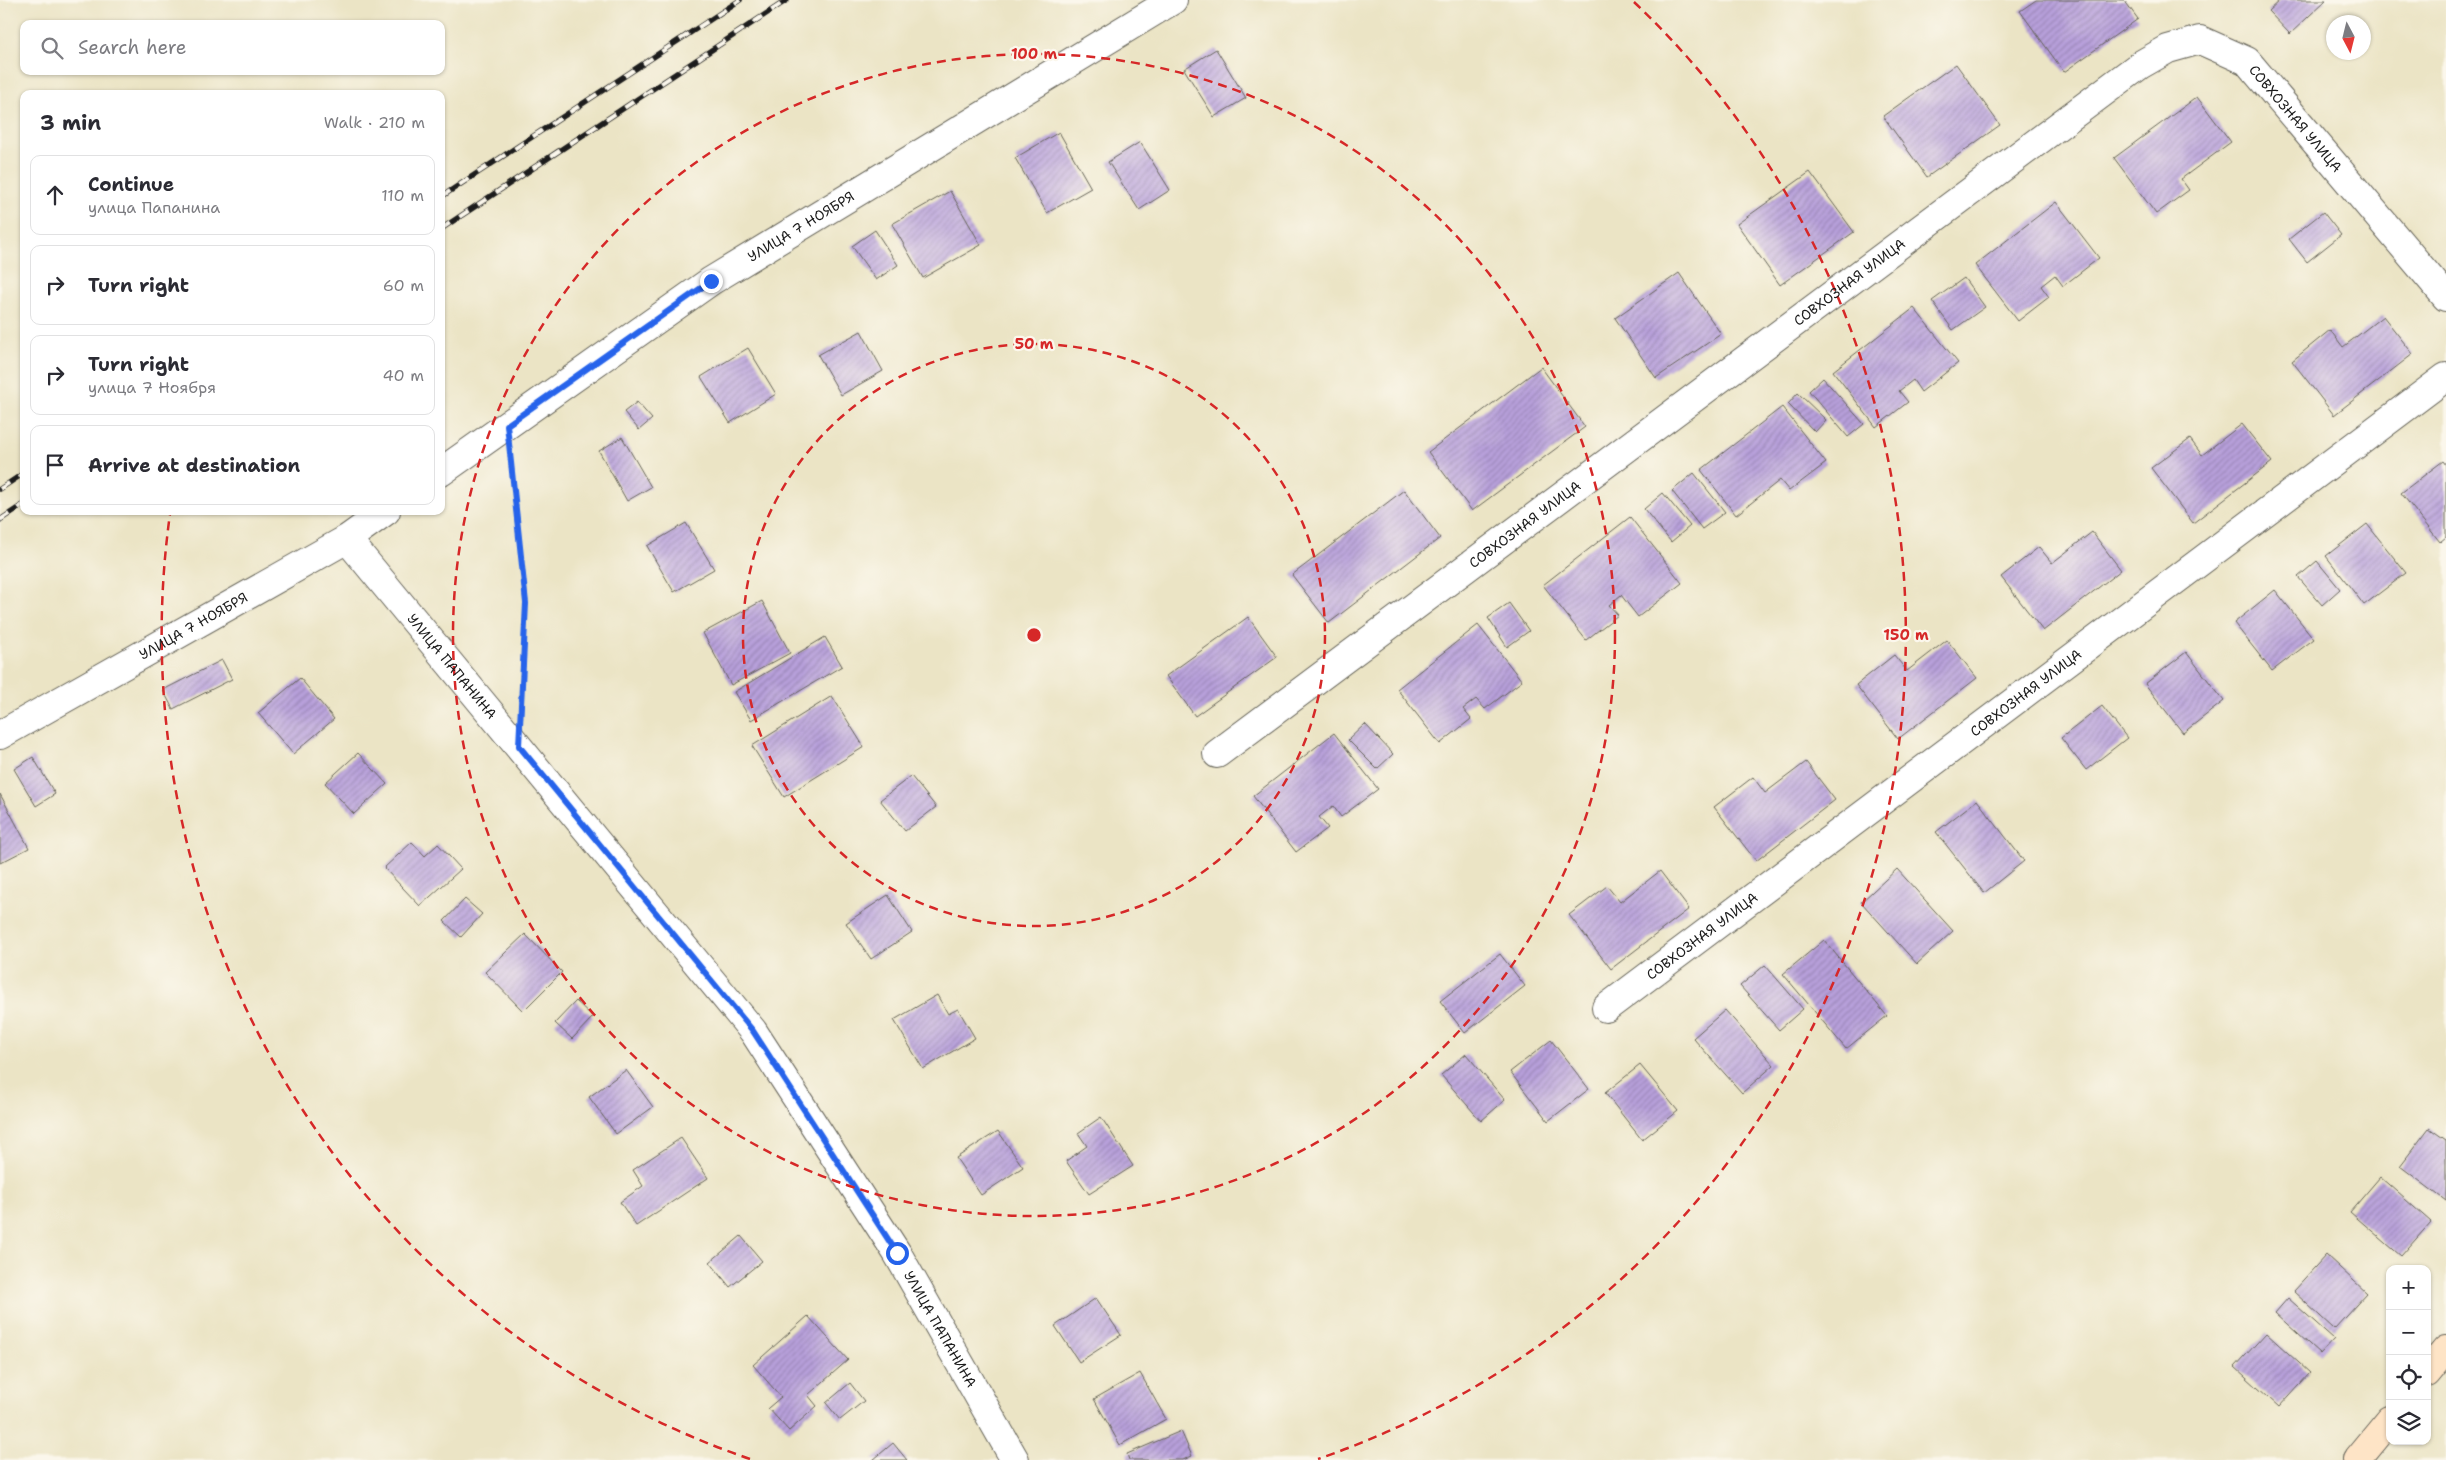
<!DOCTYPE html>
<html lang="en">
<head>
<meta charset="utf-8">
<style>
	body { margin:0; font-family:"Shantell Sans",sans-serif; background:#f7f7f7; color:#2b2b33 }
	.controls { position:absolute; right:15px; bottom:15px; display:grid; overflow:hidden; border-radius:10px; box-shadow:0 1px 4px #0004 }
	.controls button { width:45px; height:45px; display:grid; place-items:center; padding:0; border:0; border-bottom:1px solid #e1e1e2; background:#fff; color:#2b2b33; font:25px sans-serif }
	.compass { position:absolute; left:2326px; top:15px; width:45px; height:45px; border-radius:50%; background:#fff; box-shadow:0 1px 4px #0004; rotate:173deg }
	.stop { position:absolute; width:15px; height:15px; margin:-11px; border:4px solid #2563eb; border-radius:50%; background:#fff }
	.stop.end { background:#2563eb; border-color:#fff; box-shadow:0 1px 5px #0008 }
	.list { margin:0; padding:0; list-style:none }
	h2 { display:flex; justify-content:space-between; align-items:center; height:65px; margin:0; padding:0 20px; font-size:21px }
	h2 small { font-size:16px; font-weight:400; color:#7c7c81 }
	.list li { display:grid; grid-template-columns:32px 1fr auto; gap:15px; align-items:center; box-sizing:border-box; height:80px; margin:0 10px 10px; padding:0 10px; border:1px solid #e1e1e2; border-radius:10px }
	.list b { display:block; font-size:19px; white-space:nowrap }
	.list p { margin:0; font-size:16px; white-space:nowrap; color:#7c7c81 }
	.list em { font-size:16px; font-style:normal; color:#7c7c81 }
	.icon { flex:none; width:28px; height:28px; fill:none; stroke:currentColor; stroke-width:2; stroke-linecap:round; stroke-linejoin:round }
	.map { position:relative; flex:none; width:2446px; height:1460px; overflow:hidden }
	.search { position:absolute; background:#fff; box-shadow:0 1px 4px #0004; left:20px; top:20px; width:425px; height:55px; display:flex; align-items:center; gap:12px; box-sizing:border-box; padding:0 18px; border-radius:10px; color:#7c7c81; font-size:19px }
	.panel { position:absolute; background:#fff; box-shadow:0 1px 4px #0004; left:20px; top:90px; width:425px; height:425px; border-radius:10px }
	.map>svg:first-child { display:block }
	.building { fill:url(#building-hatch) }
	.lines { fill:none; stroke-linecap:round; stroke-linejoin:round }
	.street-casing { stroke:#646257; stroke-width:30 }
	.secondary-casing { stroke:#646257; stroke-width:30 }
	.path { stroke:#646257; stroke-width:3; stroke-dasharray:1 4; stroke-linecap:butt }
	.street { stroke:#fff; stroke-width:28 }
	.secondary { stroke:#fee4c6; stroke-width:28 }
	.rail-casing { stroke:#1c1c1c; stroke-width:5.5 }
	.rail { stroke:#fbf7ec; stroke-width:4; stroke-dasharray:11; stroke-linecap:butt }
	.route { stroke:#2563eb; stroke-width:6 }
	.ring { fill:none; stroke:#d62828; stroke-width:2.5; stroke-dasharray:9 6 }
	.labels { text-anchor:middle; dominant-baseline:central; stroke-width:4.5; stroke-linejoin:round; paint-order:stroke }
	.street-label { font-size:14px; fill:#1c1c1c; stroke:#fbf7ec }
	.centre { fill:#d62828; stroke:#fbf7ec; stroke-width:2.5 }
	.ring-label { font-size:15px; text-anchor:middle; font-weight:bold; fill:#d62828; stroke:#fbf7ec; stroke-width:4.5; stroke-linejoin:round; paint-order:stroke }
</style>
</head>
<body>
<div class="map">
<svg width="2446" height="1460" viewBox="0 0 2446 1460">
	<defs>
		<pattern id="building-hatch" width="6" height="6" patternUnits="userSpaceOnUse" patternTransform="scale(1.25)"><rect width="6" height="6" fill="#b8a0db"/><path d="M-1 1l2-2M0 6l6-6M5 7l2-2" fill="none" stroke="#9582b1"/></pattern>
	</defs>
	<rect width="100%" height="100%" fill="#fbf7ec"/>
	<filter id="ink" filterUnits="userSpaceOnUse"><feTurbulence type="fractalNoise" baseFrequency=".02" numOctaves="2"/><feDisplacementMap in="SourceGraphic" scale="10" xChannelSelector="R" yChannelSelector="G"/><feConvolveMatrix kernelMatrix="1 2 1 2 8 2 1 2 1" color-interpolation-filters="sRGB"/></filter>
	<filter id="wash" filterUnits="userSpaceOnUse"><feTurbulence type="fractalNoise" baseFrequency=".0096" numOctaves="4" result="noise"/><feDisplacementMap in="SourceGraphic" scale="20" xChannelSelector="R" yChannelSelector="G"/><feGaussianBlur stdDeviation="1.12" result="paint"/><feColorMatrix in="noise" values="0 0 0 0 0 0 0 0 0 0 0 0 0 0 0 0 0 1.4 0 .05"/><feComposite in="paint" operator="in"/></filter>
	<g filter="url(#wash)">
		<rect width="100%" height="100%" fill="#ebe4c5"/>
		<g id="blocks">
			<g class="building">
				<polygon points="2036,0 2124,0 2138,19 2064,72 2020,11"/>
				<polygon points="2280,0 2326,0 2290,34 2268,11"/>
				<polygon points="1216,49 1246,98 1214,117 1184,69"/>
				<polygon points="1956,64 2000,125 1927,177 1883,116"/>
				<polygon points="2197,97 2231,142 2181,179 2189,190 2156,214 2114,158"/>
				<polygon points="1059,132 1091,188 1047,213 1015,158"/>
				<polygon points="1140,142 1170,190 1139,210 1108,162"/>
				<polygon points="1810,172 1854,232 1780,285 1737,224"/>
				<polygon points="950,191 981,245 923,278 892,224"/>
				<polygon points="2056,202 2099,258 2063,286 2055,275 2041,286 2049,297 2018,321 1975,265"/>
				<polygon points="2323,212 2341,235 2307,262 2289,239"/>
				<polygon points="875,230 898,265 876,280 852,246"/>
				<polygon points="1679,273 1721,334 1656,378 1615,318"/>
				<polygon points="1964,278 1985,307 1953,330 1932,301"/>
				<polygon points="1914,308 1958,363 1921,392 1913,380 1899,391 1908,402 1876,427 1833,371"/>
				<polygon points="2383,316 2413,354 2334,415 2292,361 2330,330 2343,347"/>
				<polygon points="861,331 883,371 841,395 818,355"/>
				<polygon points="748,348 776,394 730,423 701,377"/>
				<polygon points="1541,367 1585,427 1472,511 1428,452"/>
				<polygon points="1823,378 1864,424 1848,437 1809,391"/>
				<polygon points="1798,393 1826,420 1815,432 1788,404"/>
				<polygon points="637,402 652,419 639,430 624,412"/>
				<polygon points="1782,407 1826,463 1789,491 1780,480 1736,515 1701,470"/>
				<polygon points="2242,424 2272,462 2193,523 2151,468 2190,439 2202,455"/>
				<polygon points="622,437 651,487 627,501 599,451"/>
				<polygon points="2443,461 2446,465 2446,537 2440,542 2401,493"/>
				<polygon points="1694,473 1725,512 1702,529 1672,491"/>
				<polygon points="1404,490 1440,538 1329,623 1292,575"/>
				<polygon points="1663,493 1690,526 1671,542 1644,509"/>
				<polygon points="1630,517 1682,583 1638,617 1621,595 1609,605 1618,615 1586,640 1543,585"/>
				<polygon points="686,523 714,569 674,592 647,546"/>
				<polygon points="2367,524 2406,573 2364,605 2326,556"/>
				<polygon points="2092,532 2121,570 2043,631 2001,577 2039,547 2052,563"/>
				<polygon points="2317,561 2340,589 2322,605 2298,577"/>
				<polygon points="2275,590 2314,639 2272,671 2234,623"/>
				<polygon points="762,601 790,653 731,685 703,633"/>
				<polygon points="1509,603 1529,631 1507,647 1488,618"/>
				<polygon points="1248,617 1277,657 1195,716 1166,676"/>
				<polygon points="1478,625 1522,681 1485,709 1476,699 1463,709 1471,719 1440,744 1397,689"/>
				<polygon points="825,637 842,666 751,720 734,692"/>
				<polygon points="1947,640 1977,678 1898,739 1856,685 1894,655 1907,671"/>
				<polygon points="2186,652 2224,701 2183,733 2145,684"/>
				<polygon points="222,660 232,679 173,709 163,690"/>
				<polygon points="300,678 334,719 293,754 258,713"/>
				<polygon points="832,696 864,747 784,797 752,746"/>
				<polygon points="2102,706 2127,738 2086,770 2061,738"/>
				<polygon points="1365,724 1393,754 1377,769 1348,740"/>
				<polygon points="1334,733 1378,789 1341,817 1333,806 1319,817 1328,828 1296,852 1253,796"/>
				<polygon points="358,753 387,784 354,814 325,783"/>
				<polygon points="33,757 55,794 36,806 14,769"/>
				<polygon points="1806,762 1835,800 1756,861 1714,807 1753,777 1765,793"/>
				<polygon points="911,776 936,807 905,831 880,800"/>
				<polygon points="0,794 29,848 0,863"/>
				<polygon points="1977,800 2024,861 1984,893 1936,832"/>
				<polygon points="412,842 425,856 438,844 461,869 420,906 384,868"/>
				<polygon points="1897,869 1953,931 1917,964 1861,902"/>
				<polygon points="1660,871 1689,909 1611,969 1569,915 1607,886 1620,902"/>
				<polygon points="888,895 912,932 871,959 846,923"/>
				<polygon points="465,899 482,914 461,937 444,921"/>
				<polygon points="525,934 562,972 523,1011 485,972"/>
				<polygon points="1824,940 1887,1016 1846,1049 1783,974"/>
				<polygon points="1500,954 1525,986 1465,1033 1440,1001"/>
				<polygon points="1765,965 1803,1009 1779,1030 1740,986"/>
				<polygon points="937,995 948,1014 958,1009 975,1038 923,1069 894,1020"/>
				<polygon points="576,1001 593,1017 572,1039 555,1023"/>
				<polygon points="1725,1010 1774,1065 1742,1093 1693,1038"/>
				<polygon points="1551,1040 1589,1089 1548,1121 1510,1072"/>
				<polygon points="1466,1054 1505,1100 1481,1121 1441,1075"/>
				<polygon points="1640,1065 1678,1111 1642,1140 1605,1093"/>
				<polygon points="626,1070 653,1107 616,1134 589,1097"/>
				<polygon points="1101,1117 1133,1166 1089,1194 1066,1161 1087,1146 1078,1133"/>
				<polygon points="2429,1128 2446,1140 2446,1201 2400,1166"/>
				<polygon points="998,1131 1023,1167 981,1195 956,1158"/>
				<polygon points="681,1138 708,1178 636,1226 620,1202 643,1186 633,1170"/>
				<polygon points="2380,1177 2431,1222 2401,1256 2350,1212"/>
				<polygon points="741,1236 762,1261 730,1287 710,1262"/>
				<polygon points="2326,1255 2367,1293 2334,1329 2293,1291"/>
				<polygon points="1096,1298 1121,1335 1079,1362 1055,1326"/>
				<polygon points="2288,1298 2334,1339 2320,1354 2275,1313"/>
				<polygon points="808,1316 848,1360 808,1395 817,1406 789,1431 768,1408 781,1397 753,1365"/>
				<polygon points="2266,1333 2310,1373 2279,1407 2235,1367"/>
				<polygon points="1140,1373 1166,1419 1120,1445 1094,1399"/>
				<polygon points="850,1383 864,1401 840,1420 826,1403"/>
				<polygon points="1181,1431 1192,1456 1183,1460 1129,1460 1127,1454"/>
				<polygon points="893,1443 907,1460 873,1460"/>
			</g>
		</g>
	</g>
	<g filter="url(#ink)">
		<use href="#blocks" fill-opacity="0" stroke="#646257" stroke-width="1"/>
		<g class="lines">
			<defs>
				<g id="street">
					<path id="s1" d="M 441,472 L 711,281 L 1173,0"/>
					<path id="s2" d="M 347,539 L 753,1031 L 897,1253 L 1015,1460"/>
					<path id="s3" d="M 0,735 L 347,539 L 386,511"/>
					<path id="s4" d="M 1217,754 L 2140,65 L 2168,49 L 2200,40 L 2247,61 L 2446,297"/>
					<path id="s5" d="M 1606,1008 L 2446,377"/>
				</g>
				<g id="secondary">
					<polyline points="2427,1373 2446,1350"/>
					<polyline points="2357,1460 2390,1420"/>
				</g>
			</defs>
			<use href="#street" class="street-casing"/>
			<use href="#secondary" class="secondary-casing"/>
			<polyline class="path" points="511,466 526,603 521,696"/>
			<use href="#street" class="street"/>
			<use href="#secondary" class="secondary"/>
			<defs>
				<g id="rail">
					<polyline points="441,197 740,0"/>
					<polyline points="441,229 787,0"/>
					<polyline points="0,489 24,473"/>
					<polyline points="0,520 24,504"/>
				</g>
			</defs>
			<use href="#rail" class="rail-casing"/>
			<use href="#rail" class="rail"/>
		</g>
	</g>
	<g class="lines" filter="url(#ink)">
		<polyline class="route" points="711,281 507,425 526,603 519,746 753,1031 897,1253"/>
	</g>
	<g class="ring">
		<circle cx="1034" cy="635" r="291"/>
		<circle cx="1034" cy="635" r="581"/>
		<path d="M750 1459A872 872 0 0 1 170 514M1634 2A872 872 0 0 1 1318 1459"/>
	</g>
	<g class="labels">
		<g class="street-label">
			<text stroke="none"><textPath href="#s4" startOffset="1344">СОВХОЗНАЯ УЛИЦА</textPath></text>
			<text stroke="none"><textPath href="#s1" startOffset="436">УЛИЦА 7 НОЯБРЯ</textPath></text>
			<text stroke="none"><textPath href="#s4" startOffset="789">СОВХОЗНАЯ УЛИЦА</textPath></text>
			<text stroke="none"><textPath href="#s4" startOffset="384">СОВХОЗНАЯ УЛИЦА</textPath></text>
			<text stroke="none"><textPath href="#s3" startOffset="222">УЛИЦА 7 НОЯБРЯ</textPath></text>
			<text stroke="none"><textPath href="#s2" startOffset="165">УЛИЦА ПАПАНИНА</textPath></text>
			<text stroke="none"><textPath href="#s5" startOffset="525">СОВХОЗНАЯ УЛИЦА</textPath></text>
			<text stroke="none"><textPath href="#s5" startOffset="120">СОВХОЗНАЯ УЛИЦА</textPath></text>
			<text stroke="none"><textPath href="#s2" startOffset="990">УЛИЦА ПАПАНИНА</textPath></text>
		</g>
	</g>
	<circle cx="1034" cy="635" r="8" class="centre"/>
	<g class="ring-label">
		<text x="1034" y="59">100 m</text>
		<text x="1034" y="349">50 m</text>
		<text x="1906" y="640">150 m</text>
	</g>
</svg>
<div class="controls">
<button>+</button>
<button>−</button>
<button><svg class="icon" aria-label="locate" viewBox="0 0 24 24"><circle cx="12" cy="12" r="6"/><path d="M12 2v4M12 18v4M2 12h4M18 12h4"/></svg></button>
<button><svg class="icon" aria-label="layers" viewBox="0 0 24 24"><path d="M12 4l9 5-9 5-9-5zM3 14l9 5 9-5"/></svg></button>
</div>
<svg class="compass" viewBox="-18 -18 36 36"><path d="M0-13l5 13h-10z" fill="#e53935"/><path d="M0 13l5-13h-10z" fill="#7c7c81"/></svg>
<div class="stop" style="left:897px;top:1253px"></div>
<div class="stop end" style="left:711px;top:281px"></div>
<div class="search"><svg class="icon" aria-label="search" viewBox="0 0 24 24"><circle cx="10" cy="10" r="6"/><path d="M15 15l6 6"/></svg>Search here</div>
<section class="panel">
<h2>3 min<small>Walk · 210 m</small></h2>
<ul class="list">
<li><svg class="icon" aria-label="ahead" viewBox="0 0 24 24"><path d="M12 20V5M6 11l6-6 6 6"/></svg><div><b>Continue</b><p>улица Папанина</p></div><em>110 m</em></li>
<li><svg class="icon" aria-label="right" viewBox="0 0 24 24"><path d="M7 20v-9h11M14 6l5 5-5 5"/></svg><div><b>Turn right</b></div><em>60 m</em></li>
<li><svg class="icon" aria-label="right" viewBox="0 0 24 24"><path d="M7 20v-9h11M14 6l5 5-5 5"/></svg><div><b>Turn right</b><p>улица 7 Ноября</p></div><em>40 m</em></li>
<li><svg class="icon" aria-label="arrive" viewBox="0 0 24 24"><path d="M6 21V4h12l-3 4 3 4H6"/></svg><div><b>Arrive at destination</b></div></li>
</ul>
</section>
</div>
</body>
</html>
